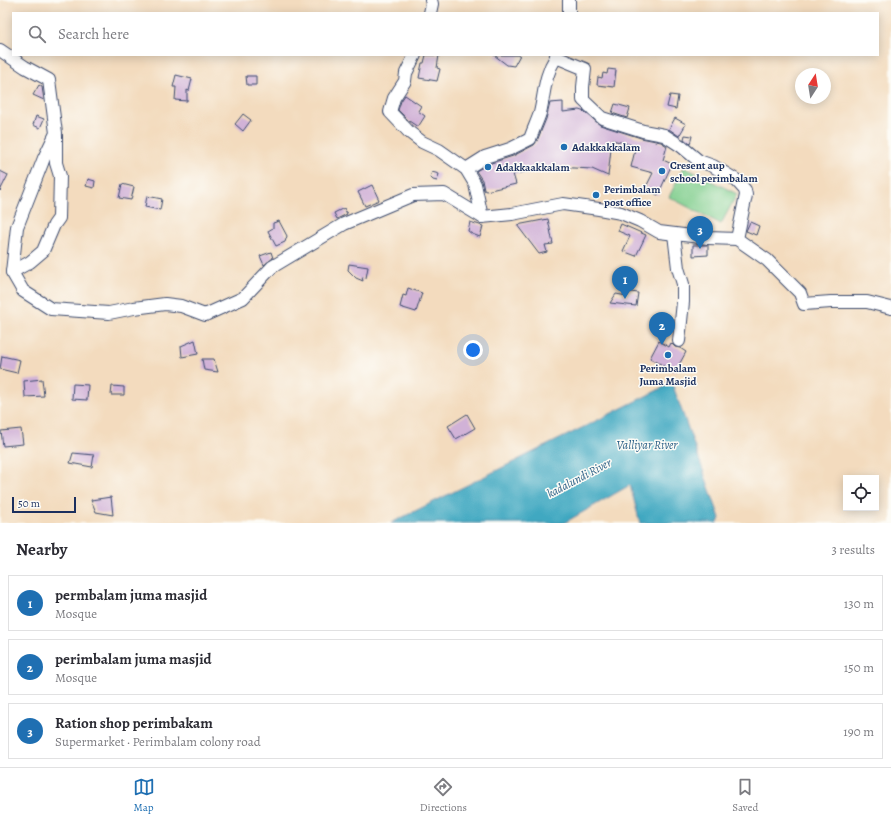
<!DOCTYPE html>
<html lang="en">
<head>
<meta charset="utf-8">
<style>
	body { margin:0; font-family:Alegreya,serif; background:#f7f7f7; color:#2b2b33 }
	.controls { position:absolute; right:12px; bottom:12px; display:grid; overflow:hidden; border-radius:0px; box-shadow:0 2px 10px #0003 }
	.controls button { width:36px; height:36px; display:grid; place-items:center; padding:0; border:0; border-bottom:1px solid #e1e1e2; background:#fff; color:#2b2b33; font:20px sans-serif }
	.compass { position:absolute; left:795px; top:68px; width:36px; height:36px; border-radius:50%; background:#fff; box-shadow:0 2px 10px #0003; rotate:12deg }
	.scale { position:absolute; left:12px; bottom:10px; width:64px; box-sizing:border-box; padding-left:4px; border:2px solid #1b2f5e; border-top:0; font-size:11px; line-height:14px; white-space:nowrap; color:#1b2f5e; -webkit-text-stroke:3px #fdfcf7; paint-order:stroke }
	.you { position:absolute; left:473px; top:350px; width:14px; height:14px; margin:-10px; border:3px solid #fff; border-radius:50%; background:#1a73e8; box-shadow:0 0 0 6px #1a73e833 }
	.badge { display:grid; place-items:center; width:26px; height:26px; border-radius:50%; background:#1f6fb2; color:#fff; font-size:13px; font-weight:700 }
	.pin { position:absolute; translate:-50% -33px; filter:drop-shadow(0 1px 2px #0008) }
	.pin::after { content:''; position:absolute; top:21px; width:14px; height:12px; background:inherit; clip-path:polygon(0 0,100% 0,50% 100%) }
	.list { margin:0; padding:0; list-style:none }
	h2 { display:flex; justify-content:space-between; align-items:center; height:52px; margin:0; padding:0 16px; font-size:17px }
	h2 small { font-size:13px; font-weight:400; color:#7c7c81 }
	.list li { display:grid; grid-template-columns:26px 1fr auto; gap:12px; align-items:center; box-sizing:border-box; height:56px; margin:0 8px 8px; padding:0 8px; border:1px solid #e1e1e2; border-radius:0px }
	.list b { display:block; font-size:15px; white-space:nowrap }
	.list p { margin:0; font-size:13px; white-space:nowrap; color:#7c7c81 }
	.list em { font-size:13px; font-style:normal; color:#7c7c81 }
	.icon { flex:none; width:22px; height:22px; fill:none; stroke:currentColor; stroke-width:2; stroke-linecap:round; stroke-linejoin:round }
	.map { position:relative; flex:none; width:891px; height:523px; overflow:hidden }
	.search { position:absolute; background:#fff; box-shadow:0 2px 10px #0003; left:12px; right:12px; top:12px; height:44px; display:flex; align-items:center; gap:10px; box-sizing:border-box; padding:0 14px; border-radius:0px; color:#7c7c81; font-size:15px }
	.sheet { height:244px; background:#fff }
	nav { display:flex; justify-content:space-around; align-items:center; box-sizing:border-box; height:56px; border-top:1px solid #e1e1e2; background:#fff; font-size:11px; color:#7c7c81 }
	nav a { display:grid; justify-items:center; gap:2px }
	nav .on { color:#1f6fb2 }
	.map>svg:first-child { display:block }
	.green { fill:#80ce8d; stroke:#4e7e76 }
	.water { fill:#41a8c1; stroke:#2e6c90 }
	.building { fill:#d1b2d7 }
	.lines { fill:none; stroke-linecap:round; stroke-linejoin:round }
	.minor-casing { stroke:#3b496c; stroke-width:14 }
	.minor { stroke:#fff; stroke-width:12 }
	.poi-dot { fill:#1f6fb2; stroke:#fdfcf7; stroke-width:1.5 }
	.labels { text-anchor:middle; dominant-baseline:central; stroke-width:3; stroke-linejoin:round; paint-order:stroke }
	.poi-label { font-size:11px; font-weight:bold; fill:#1b2f5e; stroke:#fdfcf7; text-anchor:start }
	.water-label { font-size:12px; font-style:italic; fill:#2a5f86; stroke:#fdfcf7 }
</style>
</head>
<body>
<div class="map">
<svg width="891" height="523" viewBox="0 0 891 523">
	<rect width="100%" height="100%" fill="#fdfcf7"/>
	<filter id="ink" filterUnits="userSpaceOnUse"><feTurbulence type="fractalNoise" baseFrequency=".025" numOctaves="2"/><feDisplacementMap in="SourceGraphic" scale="8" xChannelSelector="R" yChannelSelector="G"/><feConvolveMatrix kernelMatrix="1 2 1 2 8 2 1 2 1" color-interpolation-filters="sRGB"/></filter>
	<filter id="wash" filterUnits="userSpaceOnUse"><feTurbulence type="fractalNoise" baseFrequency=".012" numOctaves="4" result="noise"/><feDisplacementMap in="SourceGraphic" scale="16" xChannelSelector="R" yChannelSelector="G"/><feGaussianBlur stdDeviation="0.9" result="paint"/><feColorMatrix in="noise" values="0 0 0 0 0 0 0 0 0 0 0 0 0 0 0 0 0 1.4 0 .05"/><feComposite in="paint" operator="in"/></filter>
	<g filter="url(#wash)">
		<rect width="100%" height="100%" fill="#f3dbbe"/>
		<polygon class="green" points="684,167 737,194 721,224 669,197"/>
		<polygon class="water" points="672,383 720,518 718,523 640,523 630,485 564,523 391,523"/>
		<g id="blocks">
			<g class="building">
				<polygon points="426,55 439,55 437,68 440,69 437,81 419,78 422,63 424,63"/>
				<polygon points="494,55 520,55 514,66 507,65"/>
				<polygon points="608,69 616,70 614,87 597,85 598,77 602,78 603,73 607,74"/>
				<polygon points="176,75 192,79 189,91 187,90 187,101 175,100 176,87 173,87"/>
				<polygon points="246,76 256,76 256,85 247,85"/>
				<polygon points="39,85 42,87 44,100 33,95"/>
				<polygon points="405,95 421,106 418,111 425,116 418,127 409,121 398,110 401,101"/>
				<polygon points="670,95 678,96 676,109 667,107"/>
				<polygon points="563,102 563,112 579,110 585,112 600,125 641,138 661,142 667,146 663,160 672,164 658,195 645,189 653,173 631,167 636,146 612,140 608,176 592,169 556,167 513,174 516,184 486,191 484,190 482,180 476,171 488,164 513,156 534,145 537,141 546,119 550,103"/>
				<polygon points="615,104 630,108 627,118 612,113"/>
				<polygon points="243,114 251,120 243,131 235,124"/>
				<polygon points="36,116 44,119 40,128 33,125"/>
				<polygon points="675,118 686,124 679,136 669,129"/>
				<polygon points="685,135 692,136 690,144 684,139"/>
				<polygon points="0,171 8,175 0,191"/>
				<polygon points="432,172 439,174 437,181 433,180 430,177"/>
				<polygon points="88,179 95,181 94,188 86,186"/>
				<polygon points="122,184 134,187 131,200 119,198"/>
				<polygon points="372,185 379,200 365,206 358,192"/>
				<polygon points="147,196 162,199 160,210 145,207"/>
				<polygon points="344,208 347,214 337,219 334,213"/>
				<polygon points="548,219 553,244 545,245 547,252 539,254 517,225"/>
				<polygon points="279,221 287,236 285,242 276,246 268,231 273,228 273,223"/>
				<polygon points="470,222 483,226 480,237 472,234 468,231"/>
				<polygon points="750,222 759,226 756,235 746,231"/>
				<polygon points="621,224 646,235 636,256 623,251 630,236 618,231"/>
				<polygon points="693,245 708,245 708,255 693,256"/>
				<polygon points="271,252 273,258 264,265 260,256"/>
				<polygon points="349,264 368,267 366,278 362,277 363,281 356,278 348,270"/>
				<polygon points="408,288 422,293 416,312 400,307 403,295 406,296"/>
				<polygon points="631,292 638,293 636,306 610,303 616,294 627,296"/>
				<polygon points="195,340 198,354 182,357 181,346"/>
				<polygon points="659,341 669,347 671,343 675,347 680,348 686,352 675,372 650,358"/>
				<polygon points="2,356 20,360 17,373 0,369"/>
				<polygon points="202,359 214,359 218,372 204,370"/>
				<polygon points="42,379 44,396 25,397 24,381"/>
				<polygon points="73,384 88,385 87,400 72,399"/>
				<polygon points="112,386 124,387 124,395 111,395"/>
				<polygon points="467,414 475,428 456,439 448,426"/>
				<polygon points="21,429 23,444 3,446 1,431"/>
				<polygon points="73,453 94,455 92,467 70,463"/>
				<polygon points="111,497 113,515 96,512 91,500"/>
			</g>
		</g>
	</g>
	<g filter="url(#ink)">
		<use href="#blocks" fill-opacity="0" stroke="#3b496c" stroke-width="1"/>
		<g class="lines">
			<defs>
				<g id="minor">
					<polyline points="569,0 569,13"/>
					<polyline points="430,13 432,4 431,0"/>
					<polyline points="0,50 25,67 49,80 56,133 44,158 17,227 12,272 23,291 51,309 109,313 134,308 165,304 181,306 205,315 243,298 272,267 344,224 413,195 444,194 482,217 512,214 563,204 599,209 621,213 640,221 659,232 708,238 737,239 767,260 800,293 804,304 831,302 867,302 891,308"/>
					<polyline points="415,55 406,73 405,81 394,98 390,112 409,132 422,142 439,150 466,169 475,184 482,217"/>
					<polyline points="556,55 556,57 585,69 583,87 583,100 602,118 643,131 664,135 681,146 699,161 713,166 736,180 745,190 746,195 737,239"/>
					<path d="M 466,169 L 485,157 L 510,149 L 530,139 C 533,130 537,122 540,113 C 545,92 544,76 556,57"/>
					<polyline points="674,234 678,268 683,284 683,302 679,341"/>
					<polyline points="12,272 30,262 43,251 54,225 59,218 60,176 56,163 56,136"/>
				</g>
			</defs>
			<use href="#minor" class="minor-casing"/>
			<use href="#minor" class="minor"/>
		</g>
	</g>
	<g class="poi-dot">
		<circle cx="564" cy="147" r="4"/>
		<circle cx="488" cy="167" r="4"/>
		<circle cx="662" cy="171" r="4"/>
		<circle cx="596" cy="195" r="4"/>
		<circle cx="668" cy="355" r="4"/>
	</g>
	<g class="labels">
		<g class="poi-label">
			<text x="572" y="147">Adakkakkalam</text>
			<text x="670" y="165">Cresent aup<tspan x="670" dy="13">school perimbalam</tspan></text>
			<text x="496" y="167">Adakkaakkalam</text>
			<text x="604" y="189">Perimbalam<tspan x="604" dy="13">post office</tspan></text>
			<text x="668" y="368" text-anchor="middle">Perimbalam<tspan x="668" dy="13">Juma Masjid</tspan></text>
		</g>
		<g class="water-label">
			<text x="647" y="445">Valliyar River</text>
			<text transform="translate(579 478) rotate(-28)">kadalundi River</text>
		</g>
	</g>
</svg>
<div class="controls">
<button><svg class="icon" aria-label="locate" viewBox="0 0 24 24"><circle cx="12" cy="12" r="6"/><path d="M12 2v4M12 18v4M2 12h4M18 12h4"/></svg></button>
</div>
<svg class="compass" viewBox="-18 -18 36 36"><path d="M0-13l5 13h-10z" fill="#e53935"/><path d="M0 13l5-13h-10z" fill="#7c7c81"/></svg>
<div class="scale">50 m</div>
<div class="you"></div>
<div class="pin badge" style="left:625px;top:299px">1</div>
<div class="pin badge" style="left:662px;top:345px">2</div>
<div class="pin badge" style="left:700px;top:249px">3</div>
<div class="search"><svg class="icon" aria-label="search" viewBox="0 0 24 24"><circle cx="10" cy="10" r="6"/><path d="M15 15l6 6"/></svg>Search here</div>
</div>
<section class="sheet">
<h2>Nearby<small>3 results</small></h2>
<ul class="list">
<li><span class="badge">1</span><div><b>permbalam juma masjid</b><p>Mosque</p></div><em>130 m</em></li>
<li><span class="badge">2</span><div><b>perimbalam juma masjid</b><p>Mosque</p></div><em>150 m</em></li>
<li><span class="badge">3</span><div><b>Ration shop perimbakam</b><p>Supermarket · Perimbalam colony road</p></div><em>190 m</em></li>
</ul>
</section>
<nav>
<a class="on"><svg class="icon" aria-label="map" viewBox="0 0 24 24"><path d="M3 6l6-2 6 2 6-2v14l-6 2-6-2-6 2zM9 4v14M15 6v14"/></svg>Map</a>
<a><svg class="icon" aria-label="directions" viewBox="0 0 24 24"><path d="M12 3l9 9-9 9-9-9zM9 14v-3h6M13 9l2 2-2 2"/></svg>Directions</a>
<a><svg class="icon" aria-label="saved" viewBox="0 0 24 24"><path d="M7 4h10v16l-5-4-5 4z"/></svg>Saved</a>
</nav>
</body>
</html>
